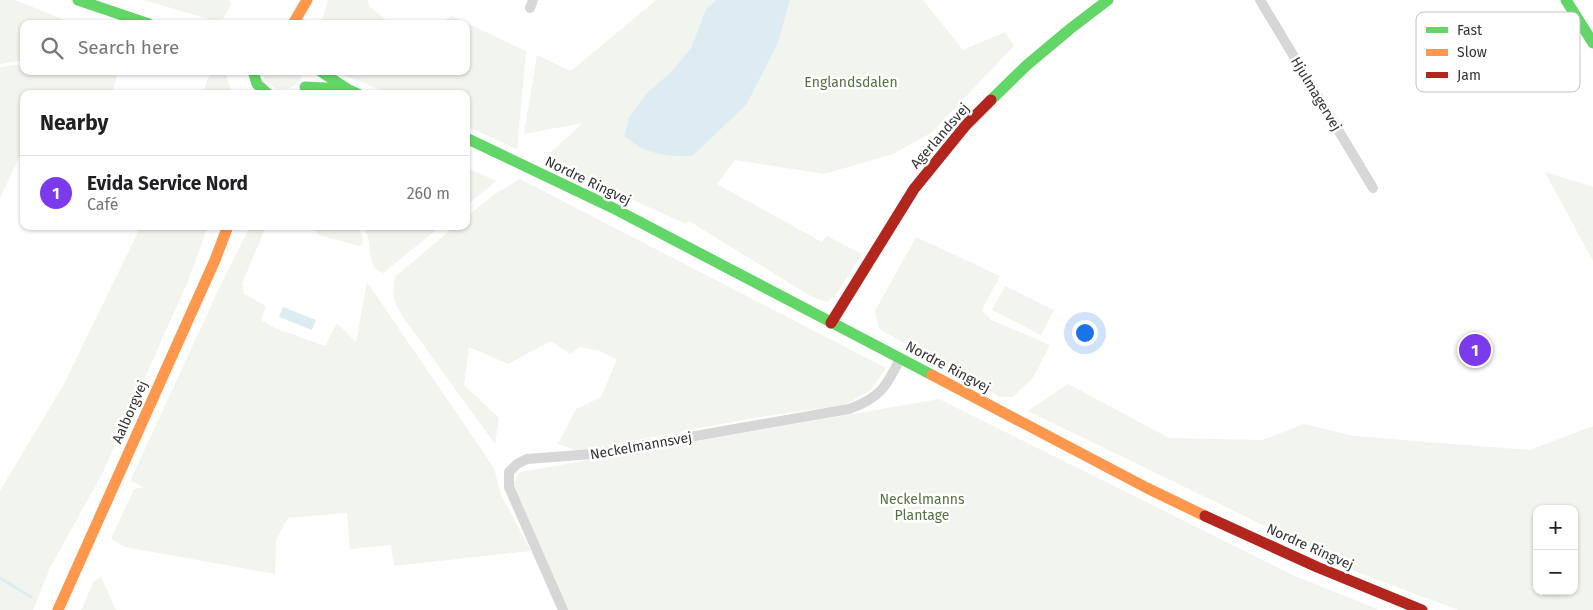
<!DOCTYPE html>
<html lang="en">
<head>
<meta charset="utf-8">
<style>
	body { margin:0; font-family:"Fira Sans",sans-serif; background:#f6f6f6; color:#202124 }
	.controls { position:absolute; right:15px; bottom:15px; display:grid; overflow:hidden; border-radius:10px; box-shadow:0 1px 4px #0004 }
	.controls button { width:45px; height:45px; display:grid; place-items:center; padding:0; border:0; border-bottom:1px solid #e0e0e0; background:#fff; color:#202124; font:25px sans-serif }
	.you { position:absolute; left:1084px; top:332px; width:18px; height:18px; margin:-12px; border:4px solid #fff; border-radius:50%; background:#1a73e8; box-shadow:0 0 0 8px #1a73e833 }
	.badge { display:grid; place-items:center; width:32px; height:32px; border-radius:50%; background:#7c3aed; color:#fff; font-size:16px; font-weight:700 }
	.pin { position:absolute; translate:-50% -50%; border:2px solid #fff; box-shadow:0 1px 5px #0006 }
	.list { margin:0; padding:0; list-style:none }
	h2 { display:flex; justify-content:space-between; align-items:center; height:65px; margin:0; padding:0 20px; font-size:21px }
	h2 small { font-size:16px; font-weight:400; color:#757577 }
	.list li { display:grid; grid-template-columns:32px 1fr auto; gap:15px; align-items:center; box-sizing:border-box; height:75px; padding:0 20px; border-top:1px solid #e0e0e0 }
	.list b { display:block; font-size:19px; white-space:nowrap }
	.list p { margin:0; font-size:16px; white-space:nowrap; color:#757577 }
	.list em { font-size:16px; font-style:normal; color:#757577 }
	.icon { flex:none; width:28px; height:28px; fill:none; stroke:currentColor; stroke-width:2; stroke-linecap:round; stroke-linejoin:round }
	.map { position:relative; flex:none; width:1593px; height:610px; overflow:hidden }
	.search { position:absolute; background:#fff; box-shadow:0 1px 4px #0004; left:20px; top:20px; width:450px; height:55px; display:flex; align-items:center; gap:12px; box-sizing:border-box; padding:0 18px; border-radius:10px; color:#757577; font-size:19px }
	.panel { position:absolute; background:#fff; box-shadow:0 1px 4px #0004; left:20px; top:90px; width:450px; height:140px; border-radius:10px }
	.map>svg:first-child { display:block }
	.green { fill:#f1f5ed; fill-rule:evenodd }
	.water { fill:#ddebf3 }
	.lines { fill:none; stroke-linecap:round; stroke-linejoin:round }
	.stream { stroke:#ddebf3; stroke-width:3 }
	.street { stroke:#d7d7d7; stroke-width:10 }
	.fast { stroke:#63d668; stroke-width:11 }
	.slow { stroke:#ff974d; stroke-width:11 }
	.jam { stroke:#b3261e; stroke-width:11 }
	.labels { text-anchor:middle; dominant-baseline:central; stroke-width:5; stroke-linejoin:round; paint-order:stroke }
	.park-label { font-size:14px; fill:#56703f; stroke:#fff }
	.street-label { font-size:14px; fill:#333; stroke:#fff }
	.key { fill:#fff; stroke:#c2c2c2; stroke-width:1 }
	.key-label { font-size:14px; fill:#333 }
</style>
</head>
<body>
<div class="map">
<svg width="1593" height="610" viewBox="0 0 1593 610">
	<rect width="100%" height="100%" fill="#fff"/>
	<g class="green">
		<polygon points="0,0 15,0 75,24 24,24 24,60 0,64"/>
		<polygon points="144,0 229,0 231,5 223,19 212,20"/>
		<polygon points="328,0 368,0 369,6 387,21 389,24 321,24"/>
		<polygon points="656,0 716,0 706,9 691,48 672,71 648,92 629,117 624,135 651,152 673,155 692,156 778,43 790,0 923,0 963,50 1005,32 1014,46 931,133 893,154 824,174 735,160 717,184 822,242 827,236 862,254 835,296 827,302 812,297 689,221 686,224 543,159 583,123 524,134 537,55 571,71"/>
		<polygon points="452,16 526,51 517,149 466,126 466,94 391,94 340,74 338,71 466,71 466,24 438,24"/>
		<polygon points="24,64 24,71 118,71 112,94 24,94 24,147 0,198 0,67"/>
		<polygon points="211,71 219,71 226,74 232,94 202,94"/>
		<path d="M 261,71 L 304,71 C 297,95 268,95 261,71 Z"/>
		<polygon points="466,167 496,181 466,206"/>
		<polygon points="1545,172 1593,187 1593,261"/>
		<path d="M 520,179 L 886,368 L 871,390 L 844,405 L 753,418 L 578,451 L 558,444 L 576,409 L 601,397 L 617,359 L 599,351 L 580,347 L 570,354 L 551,341 L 508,364 L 469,347 L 464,385 L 499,418 L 495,444 L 403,317 C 393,299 392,298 395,277 L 455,226 L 466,226 L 466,217 L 495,194 Z"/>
		<polygon points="141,226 208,226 188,281 102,474 50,568 33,610 0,610 0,491 63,386"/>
		<polygon points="250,226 266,226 242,284 244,294 266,306 261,320 275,328 325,346 337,323 356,342 367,282 494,468 501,495 531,551 394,566 391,545 350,549 347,513 288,518 276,540 275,574 125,547 111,539 134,489 143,487 130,481 215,297"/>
		<polygon points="313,226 356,226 362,235 363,244 359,246 319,235 313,229"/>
		<path d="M 363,226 L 441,226 L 383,273 C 368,269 371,249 368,237 C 367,234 365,230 363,226 Z"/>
		<polygon points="916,237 1000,276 982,310 991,320 1050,345 1033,378 1013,397 1000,397 879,329 875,311"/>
		<polygon points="1005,286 1054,310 1041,335 992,310"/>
		<path d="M 1068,384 L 1169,438 L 1263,440 L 1304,424 L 1354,436 L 1530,450 L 1593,426 L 1593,610 L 1458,610 L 1325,560 L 1269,528 L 1028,411 ZM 1537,509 L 1574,509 L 1574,591 L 1537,591 Z"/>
		<polygon points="939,399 1295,576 1380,610 568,610 513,485 520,472"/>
		<polygon points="101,577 116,610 81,610 94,581"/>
	</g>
	<g class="water">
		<path d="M 716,0 L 790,0 L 778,43 L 746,105 L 692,156 C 677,156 658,156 644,149 C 637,146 630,140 624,136 L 629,117 L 648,92 L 672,71 L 691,48 L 706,9 Z"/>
		<polygon points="283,307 316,320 312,330 279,317"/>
	</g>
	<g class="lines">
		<polyline class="stream" points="0,578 31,597"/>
		<g class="street">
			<polyline points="1260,0 1373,188"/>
			<polyline points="530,8 533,0"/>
			<path d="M 563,610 L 509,487 L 509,472 L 517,464 L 527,459 L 593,454 L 849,409 C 880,398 886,387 900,359"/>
		</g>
		<g class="fast">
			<polyline points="78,0 149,24"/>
			<polyline points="1566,0 1593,43"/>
			<polyline points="253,71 257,84 268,94"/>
			<polyline points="320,71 349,90 358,94"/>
			<polyline points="305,87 345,89"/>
			<polyline points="991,100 1027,65 1070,29 1108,0"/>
			<polyline points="466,138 613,208 932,375"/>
		</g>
		<g class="slow">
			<polyline points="293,24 307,0"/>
			<polyline points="932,375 1147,488 1205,516"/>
			<polyline points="58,610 215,260 228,226"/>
		</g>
		<g class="jam">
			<polyline points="831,323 914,189 966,125 991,100"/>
			<polyline points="1205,516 1317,567 1422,610"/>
		</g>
	</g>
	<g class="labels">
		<g class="park-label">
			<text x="851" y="82">Englandsdalen</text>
			<text x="922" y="499">Neckelmanns<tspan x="922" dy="16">Plantage</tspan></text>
		</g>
		<g class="street-label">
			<text transform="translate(1316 94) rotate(59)">Hjulmagervej</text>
			<text transform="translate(940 136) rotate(-49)">Agerlandsvej</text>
			<text transform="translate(588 181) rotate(26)">Nordre Ringvej</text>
			<text transform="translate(948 367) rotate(28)">Nordre Ringvej</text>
			<text transform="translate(130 412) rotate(-66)">Aalborgvej</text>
			<text transform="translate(641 446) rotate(-10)">Neckelmannsvej</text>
			<text transform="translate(1310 547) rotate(24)">Nordre Ringvej</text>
		</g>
	</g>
	<rect x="1416" y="12" width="164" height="80" rx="8" class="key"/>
	<rect x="1426" y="27" width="22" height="6" fill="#63d668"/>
	<rect x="1426" y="49" width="22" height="7" fill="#ff974d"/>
	<rect x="1426" y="72" width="22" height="6" fill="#b3261e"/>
	<g class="key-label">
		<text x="1457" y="35">Fast</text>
		<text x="1457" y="57">Slow</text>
		<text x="1457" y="80">Jam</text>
	</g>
</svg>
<div class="controls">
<button>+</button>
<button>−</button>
</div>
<div class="you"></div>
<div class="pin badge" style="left:1475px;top:350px">1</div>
<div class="search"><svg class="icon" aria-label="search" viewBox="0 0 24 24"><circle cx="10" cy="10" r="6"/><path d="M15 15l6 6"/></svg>Search here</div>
<section class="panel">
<h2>Nearby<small></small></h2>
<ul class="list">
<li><span class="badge">1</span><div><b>Evida Service Nord</b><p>Café</p></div><em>260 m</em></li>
</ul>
</section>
</div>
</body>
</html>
